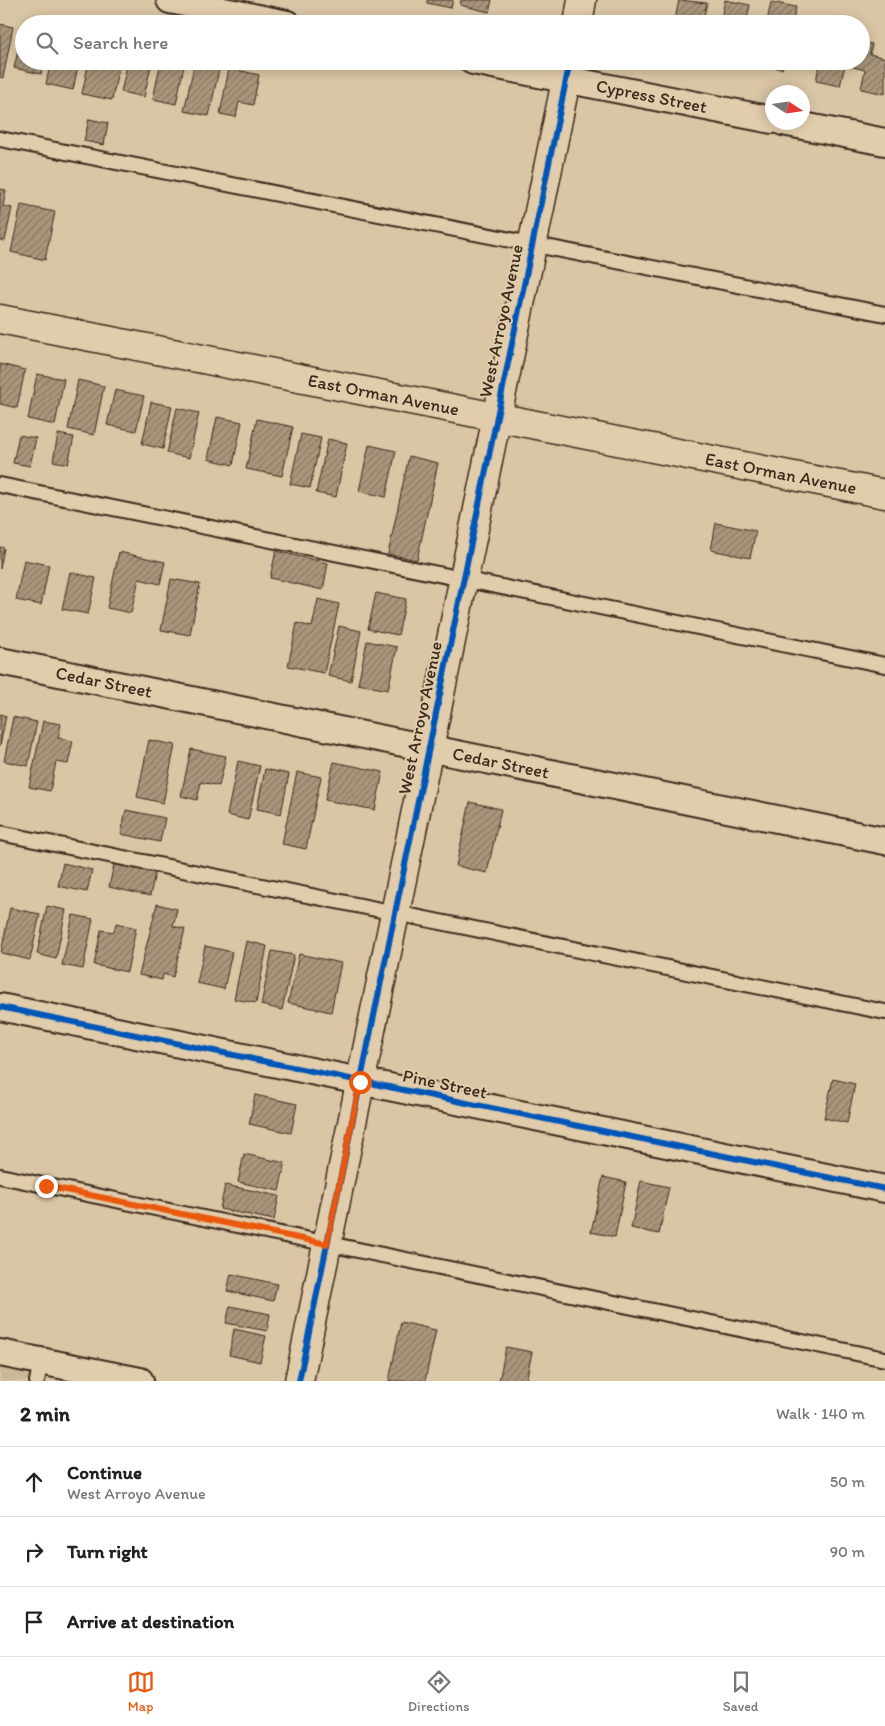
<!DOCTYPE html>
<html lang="en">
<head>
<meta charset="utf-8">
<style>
	body { margin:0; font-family:Itim,sans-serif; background:#f6f6f6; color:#222 }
	.compass { position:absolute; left:765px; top:85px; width:45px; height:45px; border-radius:50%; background:#fff; box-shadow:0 2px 12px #0003; rotate:102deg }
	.stop { position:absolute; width:15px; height:15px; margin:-11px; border:4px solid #ea580c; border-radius:50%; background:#fff }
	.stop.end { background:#ea580c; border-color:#fff; box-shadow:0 1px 5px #0008 }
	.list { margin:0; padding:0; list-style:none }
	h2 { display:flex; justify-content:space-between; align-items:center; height:65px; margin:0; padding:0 20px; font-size:21px }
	h2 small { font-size:16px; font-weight:400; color:#767676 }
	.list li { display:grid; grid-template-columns:32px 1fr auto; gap:15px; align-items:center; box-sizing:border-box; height:70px; padding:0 20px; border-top:1px solid #e0e0e0 }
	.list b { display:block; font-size:19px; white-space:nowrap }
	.list p { margin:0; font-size:16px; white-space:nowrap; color:#767676 }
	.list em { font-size:16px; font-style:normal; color:#767676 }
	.icon { flex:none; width:28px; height:28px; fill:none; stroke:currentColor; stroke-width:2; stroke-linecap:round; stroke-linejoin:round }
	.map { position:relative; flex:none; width:885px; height:1381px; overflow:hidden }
	.search { position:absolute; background:#fff; box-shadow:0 2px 12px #0003; left:15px; right:15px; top:15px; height:55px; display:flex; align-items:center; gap:12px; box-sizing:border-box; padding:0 18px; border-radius:28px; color:#767676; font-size:19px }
	.sheet { height:275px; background:#fff }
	nav { display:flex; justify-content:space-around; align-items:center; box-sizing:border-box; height:70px; border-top:1px solid #e0e0e0; background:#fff; font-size:14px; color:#767676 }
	nav a { display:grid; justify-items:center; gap:2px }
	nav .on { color:#ea580c }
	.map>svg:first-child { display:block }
	.built { fill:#cbb899 }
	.building { fill:url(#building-hatch); stroke:#3b2a1e }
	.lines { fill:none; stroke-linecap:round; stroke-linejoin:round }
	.service-casing { stroke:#3b2a1e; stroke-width:18 }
	.minor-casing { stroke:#3b2a1e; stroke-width:30 }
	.tertiary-casing { stroke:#3b2a1e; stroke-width:31 }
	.service { stroke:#e1ccab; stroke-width:14 }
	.minor { stroke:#e1ccab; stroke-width:26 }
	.tertiary { stroke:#e1ccab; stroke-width:28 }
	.cycleway-casing { stroke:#e1ccab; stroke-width:9 }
	.cycleway { stroke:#0057b8; stroke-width:6 }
	.route { stroke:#ea580c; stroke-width:6 }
	.labels { text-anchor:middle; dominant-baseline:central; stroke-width:4; stroke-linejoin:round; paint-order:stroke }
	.street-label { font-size:18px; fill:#3b2a1e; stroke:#e1ccab }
</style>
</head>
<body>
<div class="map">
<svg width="885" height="1381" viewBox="0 0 885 1381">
	<defs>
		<pattern id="building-hatch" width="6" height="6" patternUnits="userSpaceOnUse" patternTransform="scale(1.25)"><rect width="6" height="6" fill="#a9967c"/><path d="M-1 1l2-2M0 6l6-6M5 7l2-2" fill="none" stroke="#8b7b65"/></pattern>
	</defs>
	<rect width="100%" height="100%" fill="#dac6a5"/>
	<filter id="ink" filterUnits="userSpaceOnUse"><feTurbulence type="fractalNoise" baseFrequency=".02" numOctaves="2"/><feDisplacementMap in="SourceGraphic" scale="10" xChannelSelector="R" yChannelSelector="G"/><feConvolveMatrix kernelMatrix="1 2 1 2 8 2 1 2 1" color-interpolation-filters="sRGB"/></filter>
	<g filter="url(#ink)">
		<polygon class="built" points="0,1367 49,1377 48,1381 0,1381"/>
		<g class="building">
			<polygon points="427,0 453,0 451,8 427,3"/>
			<polygon points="461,0 492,0 489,12 460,5"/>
			<polygon points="679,0 707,3 702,24 674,24"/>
			<polygon points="725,0 750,5 746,24 720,24"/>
			<polygon points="771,2 796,7 792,24 754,24 755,19 767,22"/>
			<polygon points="0,24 13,27 3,78 0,77"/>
			<polygon points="24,25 24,61 44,61 41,74 14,68"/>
			<polygon points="861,42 872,44 870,54 885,58 885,94 861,89 865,70 853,67 854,61 861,61"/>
			<polygon points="51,61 79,61 73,90 46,84"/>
			<polygon points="89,61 120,61 112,100 82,94"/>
			<polygon points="128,61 152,61 144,97 121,92"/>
			<polygon points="161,61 185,61 176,104 153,99"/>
			<polygon points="195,61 220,65 209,116 184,111"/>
			<polygon points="748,61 784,61 782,69"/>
			<polygon points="820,61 846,61 840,86 816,81"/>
			<polygon points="229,68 259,75 253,105 239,102 236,117 220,114"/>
			<polygon points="89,119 108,123 104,145 84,141"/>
			<polygon points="0,189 6,190 3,206 12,208 5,241 0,240"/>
			<polygon points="21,205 55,212 45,260 11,252"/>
			<polygon points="0,364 25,370 17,408 0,404"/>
			<polygon points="37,374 64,379 55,425 28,419"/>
			<polygon points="78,380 104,386 94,435 68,429"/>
			<polygon points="115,390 144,396 136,431 107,425"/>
			<polygon points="151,402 172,406 163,449 142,444"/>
			<polygon points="177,408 199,413 189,458 167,453"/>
			<polygon points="217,417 242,422 233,465 208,459"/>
			<polygon points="257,419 293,427 282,476 246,469"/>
			<polygon points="58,434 74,437 68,464 53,461"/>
			<polygon points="301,434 321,438 310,488 290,484"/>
			<polygon points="19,435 36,438 30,466 13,463"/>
			<polygon points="328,439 347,443 336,497 316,493"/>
			<polygon points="369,445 396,451 386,497 359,491"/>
			<polygon points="409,456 438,463 417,560 388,554"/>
			<polygon points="716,523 756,531 750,558 711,550"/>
			<polygon points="0,547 4,548 0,569"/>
			<polygon points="276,551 328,563 323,590 270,578"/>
			<polygon points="119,552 165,562 160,584 139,579 131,613 107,608"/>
			<polygon points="24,560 49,565 41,605 16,600"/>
			<polygon points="70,572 96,578 88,614 62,609"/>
			<polygon points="171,579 200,584 190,635 161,630"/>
			<polygon points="376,593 406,599 398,635 368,629"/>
			<polygon points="318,599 339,604 324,673 288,666 297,623 312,627"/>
			<polygon points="339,626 361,631 351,681 328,676"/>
			<polygon points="367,641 397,647 388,690 358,684"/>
			<polygon points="0,714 6,716 0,746"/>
			<polygon points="13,717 37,722 28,766 4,761"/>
			<polygon points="43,721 61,724 58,738 73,741 68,764 56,762 50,791 29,787"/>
			<polygon points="149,740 175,745 163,803 137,797"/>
			<polygon points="191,749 226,756 219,786 201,782 197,800 181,796"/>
			<polygon points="238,761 260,766 248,820 227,815"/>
			<polygon points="334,762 383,772 375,810 325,800"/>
			<polygon points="265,769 289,774 281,814 257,809"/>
			<polygon points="297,772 321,777 306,849 282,844"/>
			<polygon points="470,802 501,809 487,873 456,866"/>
			<polygon points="126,810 165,818 160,842 121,834"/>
			<polygon points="115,860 156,868 150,896 109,887"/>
			<polygon points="63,863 92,870 87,892 58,886"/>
			<polygon points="157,904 177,909 173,926 185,929 173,977 163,974 162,980 139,975"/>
			<polygon points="47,906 66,910 56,959 37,954"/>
			<polygon points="10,908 40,914 30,960 1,953"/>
			<polygon points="73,915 93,919 83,969 62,965"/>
			<polygon points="116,923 136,928 127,972 94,965 101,930 114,932"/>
			<polygon points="246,941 267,946 256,1003 234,999"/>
			<polygon points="205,946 232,952 224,989 197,983"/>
			<polygon points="272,951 294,955 282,1010 261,1005"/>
			<polygon points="299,954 341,963 331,1012 288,1003"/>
			<polygon points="833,1079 855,1084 847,1123 824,1118"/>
			<polygon points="255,1095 297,1104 291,1133 249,1124"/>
			<polygon points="244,1154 285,1163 279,1191 238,1182"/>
			<polygon points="603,1177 626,1182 615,1237 591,1232"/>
			<polygon points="641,1181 669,1187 659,1234 631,1228"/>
			<polygon points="225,1185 279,1196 274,1220 220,1209"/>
			<polygon points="231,1274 277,1284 273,1301 227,1291"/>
			<polygon points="230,1306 270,1314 267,1331 226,1323"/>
			<polygon points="401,1322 436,1330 425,1381 389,1381"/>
			<polygon points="234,1329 266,1336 260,1362 229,1355"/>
			<polygon points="506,1347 532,1352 526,1381 499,1381"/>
		</g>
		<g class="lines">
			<defs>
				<g id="service">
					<polyline points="0,139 885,314"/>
					<polyline points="0,485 885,665"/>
					<polyline points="0,833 885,1012"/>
					<polyline points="0,1176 885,1359"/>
					<polyline points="37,1381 41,1361"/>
				</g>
				<g id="minor">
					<polyline points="170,0 287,24"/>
					<path id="s1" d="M 473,61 L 772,120"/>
					<polyline points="783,122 885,142"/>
					<path id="s2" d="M 0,661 L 885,841"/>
					<polyline points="0,1007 885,1189"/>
					<polyline points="0,1353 140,1381"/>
				</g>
				<g id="tertiary">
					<polyline points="578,24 582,0"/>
					<path id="s3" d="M 0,319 L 885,494"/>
					<polyline points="299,1381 570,61"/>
				</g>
			</defs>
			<use href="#service" class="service-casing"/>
			<use href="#minor" class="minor-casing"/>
			<use href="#tertiary" class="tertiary-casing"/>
			<use href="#service" class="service"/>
			<use href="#minor" class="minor"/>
			<use href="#tertiary" class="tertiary"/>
			<defs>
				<g id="cycleway">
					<polyline points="0,1007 885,1189"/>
					<polyline points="299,1381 570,61"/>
				</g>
			</defs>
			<use href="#cycleway" class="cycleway-casing"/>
			<use href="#cycleway" class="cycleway"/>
		</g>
	</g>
	<g class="lines" filter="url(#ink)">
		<polyline class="route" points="46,1186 327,1244 360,1082"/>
	</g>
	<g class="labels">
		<g class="street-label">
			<text stroke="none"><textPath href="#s1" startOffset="182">Cypress Street</textPath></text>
			<text transform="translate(501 321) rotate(-78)">West Arroyo Avenue</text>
			<text stroke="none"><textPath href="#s3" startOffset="391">East Orman Avenue</textPath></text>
			<text stroke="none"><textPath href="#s3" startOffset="796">East Orman Avenue</textPath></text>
			<text stroke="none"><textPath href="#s2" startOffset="106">Cedar Street</textPath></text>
			<text transform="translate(420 718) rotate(-78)">West Arroyo Avenue</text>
			<text stroke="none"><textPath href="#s2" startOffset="511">Cedar Street</textPath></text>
			<text transform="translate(445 1084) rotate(12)">Pine Street</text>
		</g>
	</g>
</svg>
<svg class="compass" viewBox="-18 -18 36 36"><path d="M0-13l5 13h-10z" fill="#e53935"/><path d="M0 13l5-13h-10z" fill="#767676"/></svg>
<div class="stop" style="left:360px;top:1082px"></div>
<div class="stop end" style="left:46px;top:1186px"></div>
<div class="search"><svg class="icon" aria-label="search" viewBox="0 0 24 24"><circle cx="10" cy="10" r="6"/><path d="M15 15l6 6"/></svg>Search here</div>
</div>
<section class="sheet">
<h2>2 min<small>Walk · 140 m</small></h2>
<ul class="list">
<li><svg class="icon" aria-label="ahead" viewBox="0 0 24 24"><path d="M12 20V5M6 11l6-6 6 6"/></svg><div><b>Continue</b><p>West Arroyo Avenue</p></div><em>50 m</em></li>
<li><svg class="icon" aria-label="right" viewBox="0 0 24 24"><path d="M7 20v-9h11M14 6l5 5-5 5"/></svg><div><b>Turn right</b></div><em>90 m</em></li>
<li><svg class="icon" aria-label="arrive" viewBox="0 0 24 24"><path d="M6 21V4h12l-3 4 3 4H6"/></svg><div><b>Arrive at destination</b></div></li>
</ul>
</section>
<nav>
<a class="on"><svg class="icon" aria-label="map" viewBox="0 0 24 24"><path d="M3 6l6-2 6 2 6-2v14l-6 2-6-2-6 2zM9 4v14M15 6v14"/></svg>Map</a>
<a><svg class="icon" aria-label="directions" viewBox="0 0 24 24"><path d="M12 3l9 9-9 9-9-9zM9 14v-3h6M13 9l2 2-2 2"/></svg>Directions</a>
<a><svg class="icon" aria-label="saved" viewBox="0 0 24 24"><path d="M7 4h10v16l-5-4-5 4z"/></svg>Saved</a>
</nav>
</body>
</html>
